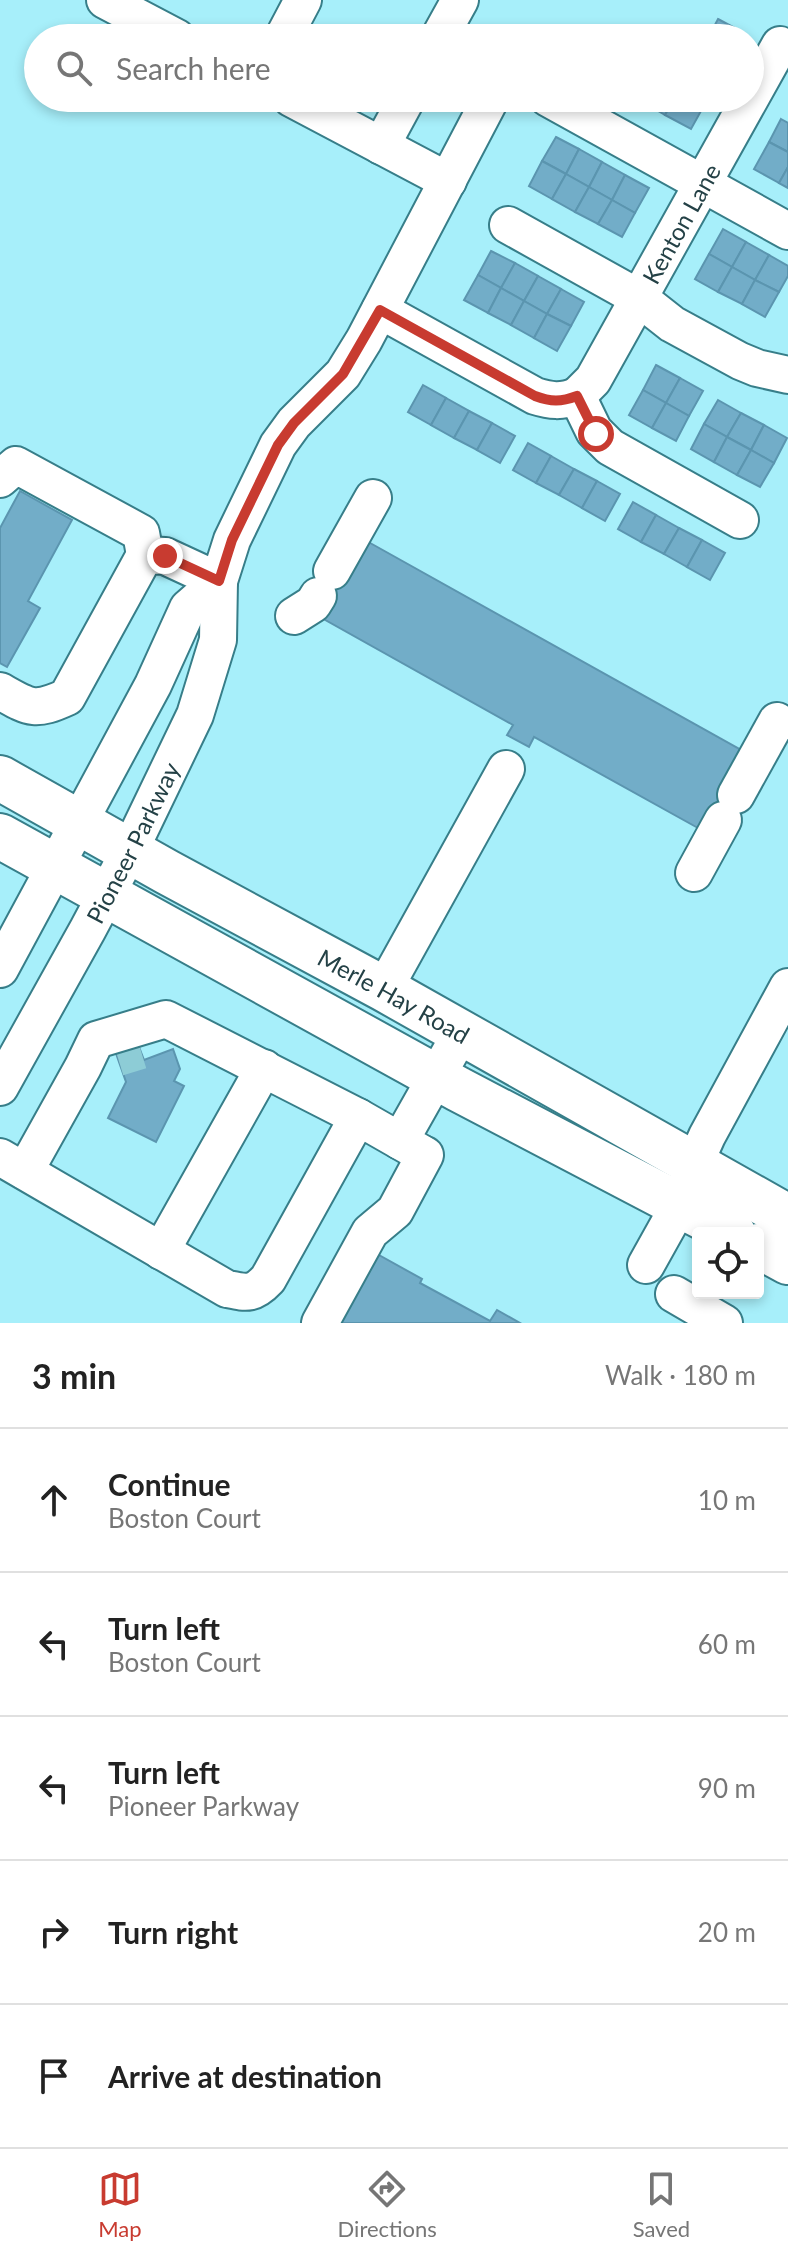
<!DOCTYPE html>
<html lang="en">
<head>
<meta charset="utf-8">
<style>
	body { margin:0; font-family:Lato,sans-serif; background:#f2f2f2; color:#222 }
	.controls { position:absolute; right:24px; bottom:24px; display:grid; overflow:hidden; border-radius:8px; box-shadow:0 4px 12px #0003 }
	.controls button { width:72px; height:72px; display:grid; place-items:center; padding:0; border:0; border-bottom:2px solid #e0e0e0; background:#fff; color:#222; font:40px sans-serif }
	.stop { position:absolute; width:24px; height:24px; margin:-18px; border:6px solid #c83b30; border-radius:50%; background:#fff }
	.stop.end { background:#c83b30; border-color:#fff; box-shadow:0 2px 8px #0008 }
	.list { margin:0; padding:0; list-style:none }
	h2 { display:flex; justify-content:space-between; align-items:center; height:104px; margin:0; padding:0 32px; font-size:34px }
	h2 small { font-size:26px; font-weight:400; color:#767676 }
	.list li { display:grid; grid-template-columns:52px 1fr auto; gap:24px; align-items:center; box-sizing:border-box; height:144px; padding:0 32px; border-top:2px solid #e0e0e0 }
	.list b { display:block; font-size:30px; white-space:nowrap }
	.list p { margin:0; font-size:26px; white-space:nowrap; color:#767676 }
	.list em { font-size:26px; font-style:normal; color:#767676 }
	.icon { flex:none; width:44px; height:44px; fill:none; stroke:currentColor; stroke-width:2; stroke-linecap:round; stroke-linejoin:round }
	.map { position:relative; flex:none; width:788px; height:1323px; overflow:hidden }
	.search { position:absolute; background:#fff; box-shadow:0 4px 12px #0003; left:24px; right:24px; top:24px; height:88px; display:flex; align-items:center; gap:20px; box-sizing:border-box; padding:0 28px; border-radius:44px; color:#767676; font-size:30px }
	.sheet { height:824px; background:#fff }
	nav { display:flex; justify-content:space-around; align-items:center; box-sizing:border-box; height:112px; border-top:2px solid #e0e0e0; background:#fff; font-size:22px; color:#767676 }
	nav a { display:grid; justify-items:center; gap:4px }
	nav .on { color:#c83b30 }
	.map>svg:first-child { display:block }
	.building { fill:#72adc8; stroke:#5b95af; stroke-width:2 }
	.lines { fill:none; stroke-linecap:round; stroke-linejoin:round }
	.minor-tunnel { stroke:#8dccd6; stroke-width:36; stroke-dasharray:36 18; stroke-linecap:butt }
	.minor-casing { stroke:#377e89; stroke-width:40 }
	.major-casing { stroke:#377e89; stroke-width:48 }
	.minor { stroke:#fff; stroke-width:36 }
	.major { stroke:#fff; stroke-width:44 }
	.route { stroke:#c83b30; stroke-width:10 }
	.labels { text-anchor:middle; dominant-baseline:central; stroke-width:7; stroke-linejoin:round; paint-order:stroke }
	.street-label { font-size:24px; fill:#244146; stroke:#a7effa }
</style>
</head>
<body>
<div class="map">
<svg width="788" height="1323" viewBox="0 0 788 1323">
	<rect width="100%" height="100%" fill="#a7effa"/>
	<g class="building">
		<polygon points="718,19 744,33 741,38 708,38"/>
		<polygon points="645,98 675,98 665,115 643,102"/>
		<polygon points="675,98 698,98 706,102 691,129 665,115"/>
		<polygon points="781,119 788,123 788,152 769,142"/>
		<polygon points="556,137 579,149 566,174 542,161"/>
		<polygon points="769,142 788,152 788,167 779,183 754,169"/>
		<polygon points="579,149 602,162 589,187 566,174"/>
		<polygon points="542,161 566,174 552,199 529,186"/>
		<polygon points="602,162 625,175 612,200 589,187"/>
		<polygon points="788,167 788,188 779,183"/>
		<polygon points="566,174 589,187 575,212 552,199"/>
		<polygon points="625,175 649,188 635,213 612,200"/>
		<polygon points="589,187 612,200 598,224 575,212"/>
		<polygon points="612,200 635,213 622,237 598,224"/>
		<polygon points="723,229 746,242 732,267 709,254"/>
		<polygon points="746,242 769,255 755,280 732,267"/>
		<polygon points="491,251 515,263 501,288 478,275"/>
		<polygon points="709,254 732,267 718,292 695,279"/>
		<polygon points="769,255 788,266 788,276 779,292 755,280"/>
		<polygon points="515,263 538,276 524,301 501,288"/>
		<polygon points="732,267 755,280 742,304 718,292"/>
		<polygon points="478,275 501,288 488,313 464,300"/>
		<polygon points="538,276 561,289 547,314 524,301"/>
		<polygon points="755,280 779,292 765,317 742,304"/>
		<polygon points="501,288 524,301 511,325 488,313"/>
		<polygon points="561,289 584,302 571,326 547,314"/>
		<polygon points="524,301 547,314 534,338 511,325"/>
		<polygon points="547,314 571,326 557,351 534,338"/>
		<polygon points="656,365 680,378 666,403 643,390"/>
		<polygon points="680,378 703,391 689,416 666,403"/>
		<polygon points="423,385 446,398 431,425 408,412"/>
		<polygon points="643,390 666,403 652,428 629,415"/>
		<polygon points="446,398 469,411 454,438 431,425"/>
		<polygon points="718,400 741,413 727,437 704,424"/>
		<polygon points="666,403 689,416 676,441 652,428"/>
		<polygon points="469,411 492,423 477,450 454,438"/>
		<polygon points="741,413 764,425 751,450 727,437"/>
		<polygon points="492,423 515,436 500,463 477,450"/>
		<polygon points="704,424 727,437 714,462 691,449"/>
		<polygon points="764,425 787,438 774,463 751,450"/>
		<polygon points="727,437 751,450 737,475 714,462"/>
		<polygon points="528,443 551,456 536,483 513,470"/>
		<polygon points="751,450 774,463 760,487 737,475"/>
		<polygon points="551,456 574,469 559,495 536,483"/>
		<polygon points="574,469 597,481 582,508 559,495"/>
		<polygon points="597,481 620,494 605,521 582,508"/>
		<polygon points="20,491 72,520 28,601 40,608 7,667 0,663 0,528"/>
		<polygon points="633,502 656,515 641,542 618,529"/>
		<polygon points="656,515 679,528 664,554 641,542"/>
		<polygon points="679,528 702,540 687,567 664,554"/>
		<polygon points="363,539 750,755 707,833 534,737 529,747 507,735 513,725 320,617 330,570"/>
		<polygon points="702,540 725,553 710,580 687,567"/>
		<polygon points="133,1031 144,1060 173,1049 180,1069 174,1081 184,1086 156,1142 108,1118 126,1082 111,1039"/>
		<polygon points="370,1250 422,1279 420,1283 490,1321 497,1310 520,1323 333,1323"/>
	</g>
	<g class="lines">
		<polyline class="minor-tunnel" points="118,1058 141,1051"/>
		<defs>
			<g id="minor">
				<polyline points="105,0 177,38"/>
				<polyline points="283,38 303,0"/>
				<polyline points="439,38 460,0"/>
				<polyline points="291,98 448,181"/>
				<polyline points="548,98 788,231"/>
				<polyline points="381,146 407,98"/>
				<polyline points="508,225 639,298 672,324 740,361 757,368 788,375"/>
				<path d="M 380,310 L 535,396 C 551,401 561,402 577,396 L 594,431 L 610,447 L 740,520"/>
				<path id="s1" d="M 577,396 L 593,380 L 780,45"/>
				<polyline points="0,479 16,465 141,533 145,555"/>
				<polyline points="332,571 373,498"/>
				<polyline points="294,616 313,604 318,596"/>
				<path d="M 0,691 C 30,708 34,712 67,697 L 145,555 L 165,556 L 219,581"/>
				<polyline points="736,795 777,721"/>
				<polyline points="694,873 723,820"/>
				<polyline points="0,969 153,685 188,608 219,581"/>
				<polyline points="384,989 506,769"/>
				<path id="s2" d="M 0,1087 L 88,929 L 130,850 L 195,715 L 218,640 L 219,581 L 232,540 L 278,445 L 294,423 L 343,374 L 364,340 L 491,98"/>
				<polyline points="421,1153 400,1141 461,1033"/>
				<path d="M 0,1157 L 227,1289 C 247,1293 253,1295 268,1279 L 358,1117"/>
				<polyline points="25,1171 83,1067 96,1040 166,1019 358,1117 400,1141"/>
				<polyline points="161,1251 264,1068"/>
				<polyline points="646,1265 680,1204 694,1165 707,1136 788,987"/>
				<polyline points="674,1294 724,1323"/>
				<polyline points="320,1323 370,1232 395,1211 425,1155"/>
			</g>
			<g id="major">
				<path id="s3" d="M 0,778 L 167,872 L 384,989 L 788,1217"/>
				<polyline points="0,836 458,1089 733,1233"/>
				<polyline points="758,1246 788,1262"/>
			</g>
		</defs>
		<use href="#minor" class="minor-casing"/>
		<use href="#major" class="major-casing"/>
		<use href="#minor" class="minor"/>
		<use href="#major" class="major"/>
	</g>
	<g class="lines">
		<path class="route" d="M 165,556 L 219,581 L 232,540 L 278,445 L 294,423 L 343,374 L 380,310 L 535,396 C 551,402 561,402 577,396 L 596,434"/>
	</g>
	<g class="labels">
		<g class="street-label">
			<text stroke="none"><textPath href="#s1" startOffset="202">Kenton Lane</textPath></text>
			<text stroke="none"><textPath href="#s2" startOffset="278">Pioneer Parkway</textPath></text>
			<text stroke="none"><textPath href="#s3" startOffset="450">Merle Hay Road</textPath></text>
		</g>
	</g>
</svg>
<div class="controls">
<button><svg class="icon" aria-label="locate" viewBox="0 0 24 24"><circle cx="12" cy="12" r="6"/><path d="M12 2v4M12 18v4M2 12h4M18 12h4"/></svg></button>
</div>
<div class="stop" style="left:596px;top:434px"></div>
<div class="stop end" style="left:165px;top:556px"></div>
<div class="search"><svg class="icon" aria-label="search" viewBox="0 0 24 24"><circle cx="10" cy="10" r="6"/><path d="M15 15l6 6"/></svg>Search here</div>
</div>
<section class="sheet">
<h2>3 min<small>Walk · 180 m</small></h2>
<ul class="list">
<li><svg class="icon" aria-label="ahead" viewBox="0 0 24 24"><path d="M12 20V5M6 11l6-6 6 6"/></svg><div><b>Continue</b><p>Boston Court</p></div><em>10 m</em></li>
<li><svg class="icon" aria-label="left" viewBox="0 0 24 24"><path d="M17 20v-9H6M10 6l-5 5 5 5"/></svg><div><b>Turn left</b><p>Boston Court</p></div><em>60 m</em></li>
<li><svg class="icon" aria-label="left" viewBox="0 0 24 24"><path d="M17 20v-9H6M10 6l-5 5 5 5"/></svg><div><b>Turn left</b><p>Pioneer Parkway</p></div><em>90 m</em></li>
<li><svg class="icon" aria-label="right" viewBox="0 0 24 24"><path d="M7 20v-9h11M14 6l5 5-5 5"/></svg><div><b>Turn right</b></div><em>20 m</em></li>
<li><svg class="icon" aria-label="arrive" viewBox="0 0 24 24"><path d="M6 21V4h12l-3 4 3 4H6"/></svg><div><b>Arrive at destination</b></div></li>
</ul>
</section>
<nav>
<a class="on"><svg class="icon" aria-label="map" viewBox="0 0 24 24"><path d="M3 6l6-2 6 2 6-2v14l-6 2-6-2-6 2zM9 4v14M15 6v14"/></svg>Map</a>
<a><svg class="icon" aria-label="directions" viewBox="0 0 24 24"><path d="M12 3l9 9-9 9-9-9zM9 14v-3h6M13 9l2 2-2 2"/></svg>Directions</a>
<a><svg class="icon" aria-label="saved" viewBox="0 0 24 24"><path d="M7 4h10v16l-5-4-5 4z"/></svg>Saved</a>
</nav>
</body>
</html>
